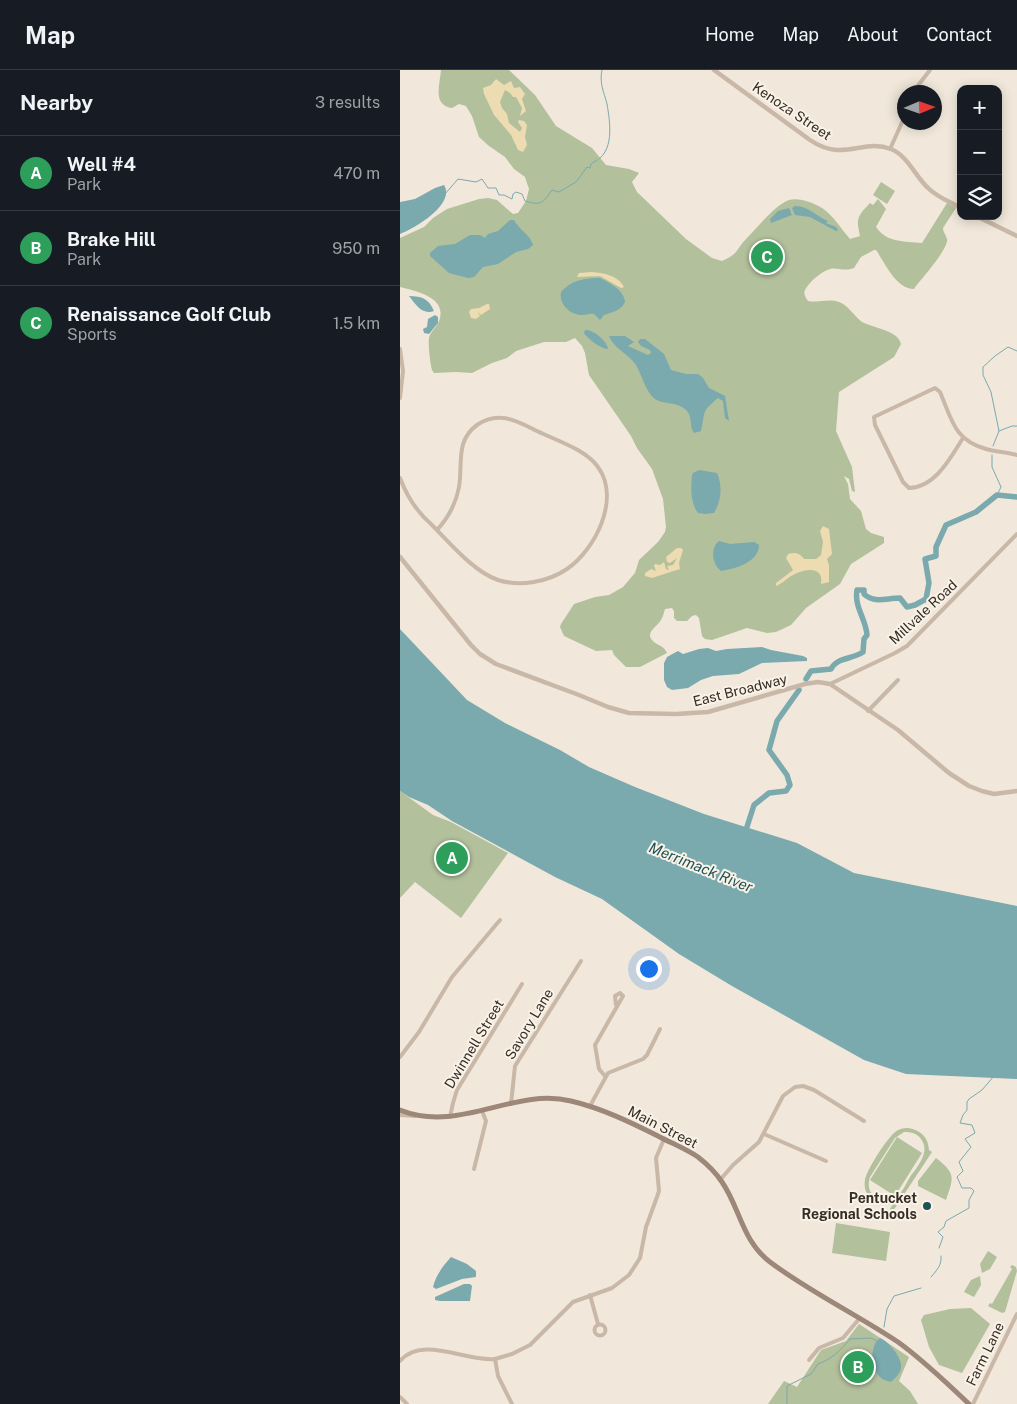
<!DOCTYPE html>
<html lang="en">
<head>
<meta charset="utf-8">
<style>
	body { margin:0; font-family:"Public Sans",sans-serif; background:#242831; color:#f1f3f6 }
	.controls { position:absolute; right:15px; top:15px; display:grid; overflow:hidden; border-radius:10px; box-shadow:0 2px 12px #0003 }
	.controls button { width:45px; height:45px; display:grid; place-items:center; padding:0; border:0; border-bottom:1px solid #363941; background:#171b24; color:#f1f3f6; font:25px sans-serif }
	.compass { position:absolute; left:497px; top:15px; width:45px; height:45px; border-radius:50%; background:#171b24; box-shadow:0 2px 12px #0003; rotate:88deg }
	.you { position:absolute; left:248px; top:898px; width:18px; height:18px; margin:-12px; border:4px solid #fff; border-radius:50%; background:#1a73e8; box-shadow:0 0 0 8px #1a73e833 }
	.badge { display:grid; place-items:center; width:32px; height:32px; border-radius:50%; background:#7c3aed; color:#fff; font-size:16px; font-weight:700 }
	.pin { position:absolute; translate:-50% -50%; border:2px solid #fff; box-shadow:0 1px 5px #0006 }
	.list { margin:0; padding:0; list-style:none }
	h2 { display:flex; justify-content:space-between; align-items:center; height:65px; margin:0; padding:0 20px; font-size:21px }
	h2 small { font-size:16px; font-weight:400; color:#9ea1a6 }
	.list li { display:grid; grid-template-columns:32px 1fr auto; gap:15px; align-items:center; box-sizing:border-box; height:75px; padding:0 20px; border-top:1px solid #363941 }
	.list b { display:block; font-size:19px; white-space:nowrap }
	.list p { margin:0; font-size:16px; white-space:nowrap; color:#9ea1a6 }
	.list em { font-size:16px; font-style:normal; color:#9ea1a6 }
	.icon { flex:none; width:28px; height:28px; fill:none; stroke:currentColor; stroke-width:2; stroke-linecap:round; stroke-linejoin:round }
	.map { position:relative; flex:none; width:617px; height:1334px; overflow:hidden }
	header { display:flex; align-items:center; gap:30px; box-sizing:border-box; height:70px; padding:0 25px; background:#171b24; border-bottom:1px solid #363941 }
	header strong { font-size:24px }
	nav { display:flex; gap:28px; margin-inline-start:auto; font-size:18px }
	main { display:flex }
	aside { flex:1; background:#171b24 }
	.map>svg:first-child { display:block }
	.green { fill:#b2c09b; fill-rule:evenodd }
	.sand { fill:#eddbb1 }
	.water { fill:#7aa9ae }
	.lines { fill:none; stroke-linecap:round; stroke-linejoin:round }
	.stream { stroke:#7aa9ae; stroke-width:1 }
	.river { stroke:#7aa9ae; stroke-width:5.5 }
	.minor { stroke:#c9b8a7; stroke-width:4 }
	.tertiary { stroke:#c9b8a7; stroke-width:4.5 }
	.secondary { stroke:#9d8778; stroke-width:5 }
	.poi-dot { fill:#1d5057; stroke:#f9f2e7; stroke-width:2 }
	.labels { text-anchor:middle; dominant-baseline:central; stroke-width:4; stroke-linejoin:round; paint-order:stroke }
	.street-label { font-size:14px; fill:#362d27; stroke:#f9f2e7 }
	.poi-label { font-size:14px; font-weight:bold; fill:#362d27; stroke:#f9f2e7; text-anchor:end }
	.water-label { font-size:15px; font-style:italic; fill:#1d5057; stroke:#f9f2e7 }
</style>
</head>
<body>
<header>
<strong>Map</strong>
<nav><a>Home</a><a>Map</a><a>About</a><a>Contact</a></nav>
</header>
<main>
<aside>
<h2>Nearby<small>3 results</small></h2>
<ul class="list">
<li><span class="badge" style="background:#2e9e5b">A</span><div><b>Well #4</b><p>Park</p></div><em>470 m</em></li>
<li><span class="badge" style="background:#2e9e5b">B</span><div><b>Brake Hill</b><p>Park</p></div><em>950 m</em></li>
<li><span class="badge" style="background:#2e9e5b">C</span><div><b>Renaissance Golf Club</b><p>Sports</p></div><em>1.5 km</em></li>
</ul>
</aside>
<div class="map">
<svg width="617" height="1334" viewBox="0 0 617 1334">
	<rect width="100%" height="100%" fill="#f1e8db"/>
	<g class="green">
		<path d="M 41,0 L 109,0 L 135,25 L 156,56 L 192,78 L 206,95 L 229,99 L 239,103 L 232,112 L 237,122 L 286,169 L 312,188 L 322,191 C 340,183 335,180 347,168 C 358,157 375,135 389,130 C 399,127 414,133 422,138 C 432,144 443,161 450,169 L 460,166 C 456,148 457,147 470,133 L 473,135 L 478,129 L 486,139 L 476,157 C 487,173 504,171 522,173 L 547,133 L 556,138 L 543,158 C 543,162 546,165 547,169 C 549,179 520,210 514,219 C 496,219 485,193 476,180 L 474,180 L 461,187 L 454,198 C 443,202 437,197 430,199 C 422,201 409,212 405,220 C 403,224 406,228 408,231 C 418,233 429,228 439,232 C 448,235 454,246 462,252 C 473,258 498,260 501,274 L 494,287 L 439,322 L 436,361 L 452,397 L 455,422 L 452,421 L 449,409 L 444,406 L 448,414 L 450,429 L 461,441 L 466,459 L 471,463 L 484,467 L 484,473 L 451,494 L 440,514 L 406,538 L 391,555 L 376,562 L 367,563 L 347,558 L 312,570 L 305,569 L 302,566 L 299,548 L 296,545 L 292,546 L 287,551 L 277,551 L 274,548 L 274,541 L 272,538 L 265,539 C 264,542 263,547 261,550 C 258,556 245,562 252,570 C 257,576 264,575 267,583 L 240,597 L 226,597 L 214,585 L 212,580 L 196,581 L 164,566 L 160,557 L 161,554 L 174,534 L 195,527 L 209,525 L 223,517 L 235,503 L 239,490 L 258,472 L 265,462 L 266,457 L 263,429 L 252,399 L 237,378 L 231,366 L 189,305 L 185,283 L 182,276 L 175,268 L 166,272 L 144,272 L 116,281 L 107,288 L 92,293 L 72,303 L 56,302 L 34,303 L 32,300 C 30,292 28,275 29,268 C 30,262 37,257 39,251 C 48,228 17,221 0,217 L 0,168 L 24,157 L 33,148 L 47,139 L 79,129 L 88,128 L 97,130 L 113,144 L 118,143 L 126,131 L 129,119 L 125,107 L 114,99 L 105,87 L 89,76 L 79,67 L 72,46 L 66,36 L 59,34 L 52,38 C 32,35 40,14 41,0 Z"/>
		<polygon points="481,112 495,121 487,134 473,125"/>
		<polygon points="0,721 33,745 51,752 108,783 61,848 15,812 0,828"/>
		<path d="M 508,1058 C 521,1060 528,1067 529,1080 L 532,1082 L 493,1141 L 490,1139 L 493,1134 C 478,1137 462,1127 465,1110 C 466,1101 486,1070 494,1063 C 498,1059 503,1058 508,1058 ZM 504,1062 C 511,1062 517,1063 521,1069 C 531,1082 517,1097 510,1107 C 506,1114 501,1125 494,1129 C 487,1133 478,1131 473,1125 C 468,1120 468,1113 470,1107 L 495,1068 Z"/>
		<polygon points="497,1067 522,1083 495,1126 470,1110"/>
		<path d="M 536,1088 C 556,1104 554,1107 546,1130 L 518,1116 L 518,1111 Z"/>
		<polygon points="436,1153 490,1162 486,1191 432,1183"/>
		<polygon points="588,1181 597,1187 590,1199 582,1203 580,1194"/>
		<polygon points="612,1195 616,1197 617,1201 605,1242 602,1243 588,1236 590,1233 592,1234 612,1199 610,1197"/>
		<polygon points="580,1206 581,1215 574,1227 564,1222 571,1210"/>
		<polygon points="571,1238 590,1254 562,1303 539,1295 529,1277 521,1250 524,1245 550,1239"/>
		<polygon points="459,1254 509,1287 499,1311 510,1321 518,1334 368,1334 384,1311 397,1317 421,1280 446,1271"/>
	</g>
	<g class="sand">
		<polygon points="96,9 104,15 111,11 114,18 120,17 125,24 122,29 126,41 120,46 122,38 116,27 113,27 110,23 105,20 100,32 102,38 107,44 109,53 120,62 122,58 118,52 119,50 124,51 127,55 125,67 127,75 123,82 118,80 111,65 94,45 84,24 83,18 91,15"/>
		<path d="M 192,202 C 203,203 218,205 224,217 L 221,218 L 200,206 L 177,207 L 179,203 Z"/>
		<polygon points="87,234 89,234 90,239 81,245 78,242 80,246 76,249 71,248 69,242 71,239 79,238"/>
		<path d="M 423,456 L 429,459 L 432,484 L 427,489 L 429,495 L 429,512 L 421,514 C 424,495 404,499 393,505 C 387,508 382,514 376,516 L 376,513 L 393,500 L 386,488 L 388,484 C 395,482 400,483 404,489 L 416,489 L 421,485 L 423,472 L 420,461 Z"/>
		<polygon points="277,478 281,478 283,480 279,493 280,499 252,508 245,506 245,503 251,499 256,501 254,496 255,494 260,495 264,492 266,499 269,500 267,496 273,495 277,488 270,493 267,492 266,487"/>
	</g>
	<g class="water">
		<path d="M 44,115 C 56,134 14,159 0,164 L 0,132 L 15,129 L 35,118 Z"/>
		<path d="M 395,136 C 407,135 417,147 428,151 L 426,153 L 436,157 L 438,160 L 436,161 L 410,147 L 395,145 L 392,138 Z"/>
		<polygon points="389,138 392,145 371,153 370,149 378,141"/>
		<path d="M 110,150 L 114,150 C 119,160 130,164 133,175 L 128,179 L 116,182 L 98,194 L 83,197 L 74,207 L 68,208 L 49,203 L 30,186 L 30,183 L 38,176 L 55,174 L 70,165 L 80,165 L 85,168 L 88,164 L 98,161 Z"/>
		<path d="M 200,208 C 210,213 224,220 225,232 C 221,241 212,242 204,245 L 200,250 L 194,244 C 190,243 186,245 181,245 C 169,244 159,234 161,222 C 171,210 185,208 200,208 Z"/>
		<path d="M 9,226 C 22,226 29,229 34,241 C 22,245 16,235 9,226 Z"/>
		<polygon points="35,245 38,247 38,253 29,264 24,263 23,259 27,257 28,249"/>
		<path d="M 185,260 C 193,259 207,271 208,279 C 201,279 188,269 184,263 Z"/>
		<path d="M 209,266 L 225,266 L 234,272 L 228,276 L 248,285 L 251,283 L 250,280 L 241,276 L 238,272 L 240,269 L 245,269 L 264,284 L 271,300 L 286,304 L 298,304 L 303,308 L 309,318 L 325,326 L 329,351 L 325,348 L 323,331 L 318,328 C 300,343 306,341 301,361 L 294,363 C 289,357 293,348 287,341 C 278,331 264,335 255,329 C 245,321 242,305 236,295 C 229,284 214,279 209,266 Z"/>
		<path d="M 299,400 L 317,403 C 323,417 321,431 314,443 L 305,444 L 298,443 C 290,432 291,418 292,405 L 293,403 Z"/>
		<path d="M 319,471 L 330,474 L 354,472 L 359,475 C 359,492 335,499 321,501 C 312,494 310,478 319,471 Z"/>
		<polygon points="0,559 67,630 105,653 160,680 189,697 235,717 304,744 397,773 454,803 617,836 617,1009 506,1004 464,990 332,916 279,884 202,829 155,807 52,751 28,735 9,727 0,721"/>
		<polygon points="362,577 371,580 403,586 407,588 407,591 362,593 339,604 313,606 301,610 288,618 272,620 267,617 264,610 264,593 267,587 278,581 283,584 299,579 308,578 316,581 327,579"/>
		<path d="M 51,1187 L 67,1194 L 76,1201 L 76,1207 L 62,1209 L 36,1219 L 33,1217 C 36,1205 43,1196 51,1187 Z"/>
		<polygon points="64,1214 70,1214 72,1216 70,1231 40,1231 35,1230 35,1227"/>
		<path d="M 480,1268 C 488,1271 503,1288 501,1298 C 500,1304 495,1308 491,1312 C 487,1311 483,1310 480,1307 C 471,1297 469,1276 480,1268 Z"/>
	</g>
	<g class="lines">
		<g class="stream">
			<path d="M 199,89 C 214,77 210,52 207,34 C 204,22 199,13 202,0"/>
			<path d="M 45,124 L 58,109 L 76,112 L 82,109 L 88,118 L 96,118 L 99,125 L 104,125 L 112,129 L 113,124 L 116,122 L 122,124 L 125,131 C 141,136 143,133 152,120 L 159,122 L 176,112 L 187,97 L 190,98 L 191,94 L 197,90"/>
			<polyline points="599,361 612,356 617,356"/>
			<polyline points="593,376 599,361 591,322 583,305 583,297 595,286 608,277 617,281"/>
			<polyline points="592,385 592,397 601,417 597,425"/>
			<polyline points="539,1178 543,1167 538,1162 544,1157 546,1151 569,1138 569,1130 574,1121 571,1118 562,1118 557,1107 563,1101 559,1092 571,1077 565,1069 575,1063 572,1055 560,1053 563,1045 567,1040 567,1032 569,1029 582,1020 594,1006"/>
			<path d="M 531,1207 C 537,1200 542,1195 541,1186"/>
			<polyline points="484,1257 487,1239 494,1226 521,1218"/>
			<path d="M 387,1334 L 387,1316 L 411,1304 L 418,1294 C 432,1289 441,1280 450,1269 L 471,1268 L 477,1271"/>
		</g>
		<g class="river">
			<path d="M 406,609 L 411,601 L 431,599 C 437,587 451,590 463,582 L 464,569 L 467,565 C 466,549 454,537 457,520 L 464,520 L 464,524 C 475,534 486,528 500,528 L 507,537 L 515,535 L 526,529 L 529,513 L 525,489 L 536,486 L 536,477 L 546,455 L 576,442 L 597,425 L 617,427"/>
			<polyline points="345,763 354,735 369,723 386,721 390,715 387,705 369,680 377,651 399,620"/>
		</g>
		<g class="minor">
			<polyline points="513,22 530,0"/>
			<polyline points="490,79 504,48"/>
			<polyline points="0,279 3,301 0,328"/>
			<path d="M 563,368 C 551,387 535,418 509,418 L 503,412 L 475,355 L 474,347 L 535,318 L 540,322 C 552,350 554,370 586,379 C 596,382 607,382 617,385"/>
			<path d="M 0,408 C 7,427 17,442 32,455 C 50,473 74,502 98,510 C 120,517 148,512 167,499 C 195,480 221,429 198,397 C 185,379 157,371 137,361 C 117,351 98,340 77,355 C 55,371 63,394 59,417 C 56,433 48,448 37,460"/>
			<polyline points="430,614 495,583 507,576 617,464"/>
			<polyline points="468,641 498,610"/>
			<polyline points="0,987 19,962 52,907 100,850"/>
			<polyline points="205,1006 199,999 195,975 223,926 220,923 215,926 216,935"/>
			<polyline points="111,1034 115,996 181,891"/>
			<polyline points="190,1036 208,1003 243,989 247,985 260,959"/>
			<polyline points="0,1045 15,1046"/>
			<polyline points="50,1047 53,1033 57,1020 122,914"/>
			<polyline points="364,1064 426,1091"/>
			<polyline points="74,1099 86,1051 82,1041"/>
			<polyline points="320,1110 333,1095 359,1072 383,1026 395,1017 403,1016 414,1020 464,1051"/>
			<polyline points="190,1225 198,1254"/>
			<circle cx="200" cy="1260" r="5.5"/>
			<polyline points="95,1289 112,1284 130,1275 173,1232 212,1218 229,1205 240,1188 246,1157 257,1127 259,1121 256,1088 264,1069"/>
			<polyline points="409,1290 419,1278 443,1268 459,1249"/>
			<path d="M 0,1291 C 22,1265 66,1292 95,1289 L 98,1306 L 112,1334"/>
			<polyline points="0,1327 7,1334"/>
			<polyline points="573,1334 617,1244"/>
		</g>
		<g class="tertiary">
			<path d="M 314,0 L 410,70 C 444,93 462,68 491,79 C 508,86 515,106 528,118 C 537,127 550,132 561,138"/>
			<polyline points="576,146 617,166"/>
			<polyline points="0,487 71,575 80,584 96,594 179,625 208,637 229,643 276,644 308,642 405,614 418,612 430,614 498,660 549,703 569,716 582,721 594,724 617,721"/>
		</g>
		<path class="secondary" d="M 0,1040 C 60,1064 113,1017 171,1031 C 201,1038 230,1052 258,1066 C 271,1073 286,1079 298,1087 C 307,1094 316,1103 322,1112 C 340,1138 342,1171 370,1192 C 410,1222 456,1244 498,1272 C 523,1290 547,1313 569,1334"/>
	</g>
	<circle class="poi-dot" cx="527" cy="1136" r="5"/>
	<g class="labels">
		<g class="street-label">
			<text transform="translate(392 41) rotate(34)">Kenoza Street</text>
			<text transform="translate(523 542) rotate(-43)">Millvale Road</text>
			<text transform="translate(340 620) rotate(-14)">East Broadway</text>
			<text transform="translate(129 954) rotate(-59)">Savory Lane</text>
			<text transform="translate(74 974) rotate(-59)">Dwinnell Street</text>
			<text transform="translate(263 1057) rotate(27)">Main Street</text>
			<text transform="translate(585 1284) rotate(-64)">Farm Lane</text>
		</g>
		<g class="poi-label">
			<text x="517" y="1128">Pentucket<tspan x="517" dy="16">Regional Schools</tspan></text>
		</g>
		<g class="water-label">
			<text transform="translate(301 797) rotate(22)">Merrimack River</text>
		</g>
	</g>
</svg>
<div class="controls">
<button>+</button>
<button>−</button>
<button><svg class="icon" aria-label="layers" viewBox="0 0 24 24"><path d="M12 4l9 5-9 5-9-5zM3 14l9 5 9-5"/></svg></button>
</div>
<svg class="compass" viewBox="-18 -18 36 36"><path d="M0-13l5 13h-10z" fill="#e53935"/><path d="M0 13l5-13h-10z" fill="#9ea1a6"/></svg>
<div class="you"></div>
<div class="pin badge" style="left:52px;top:788px;background:#2e9e5b">A</div>
<div class="pin badge" style="left:458px;top:1297px;background:#2e9e5b">B</div>
<div class="pin badge" style="left:367px;top:187px;background:#2e9e5b">C</div>
</div>
</main>
</body>
</html>
